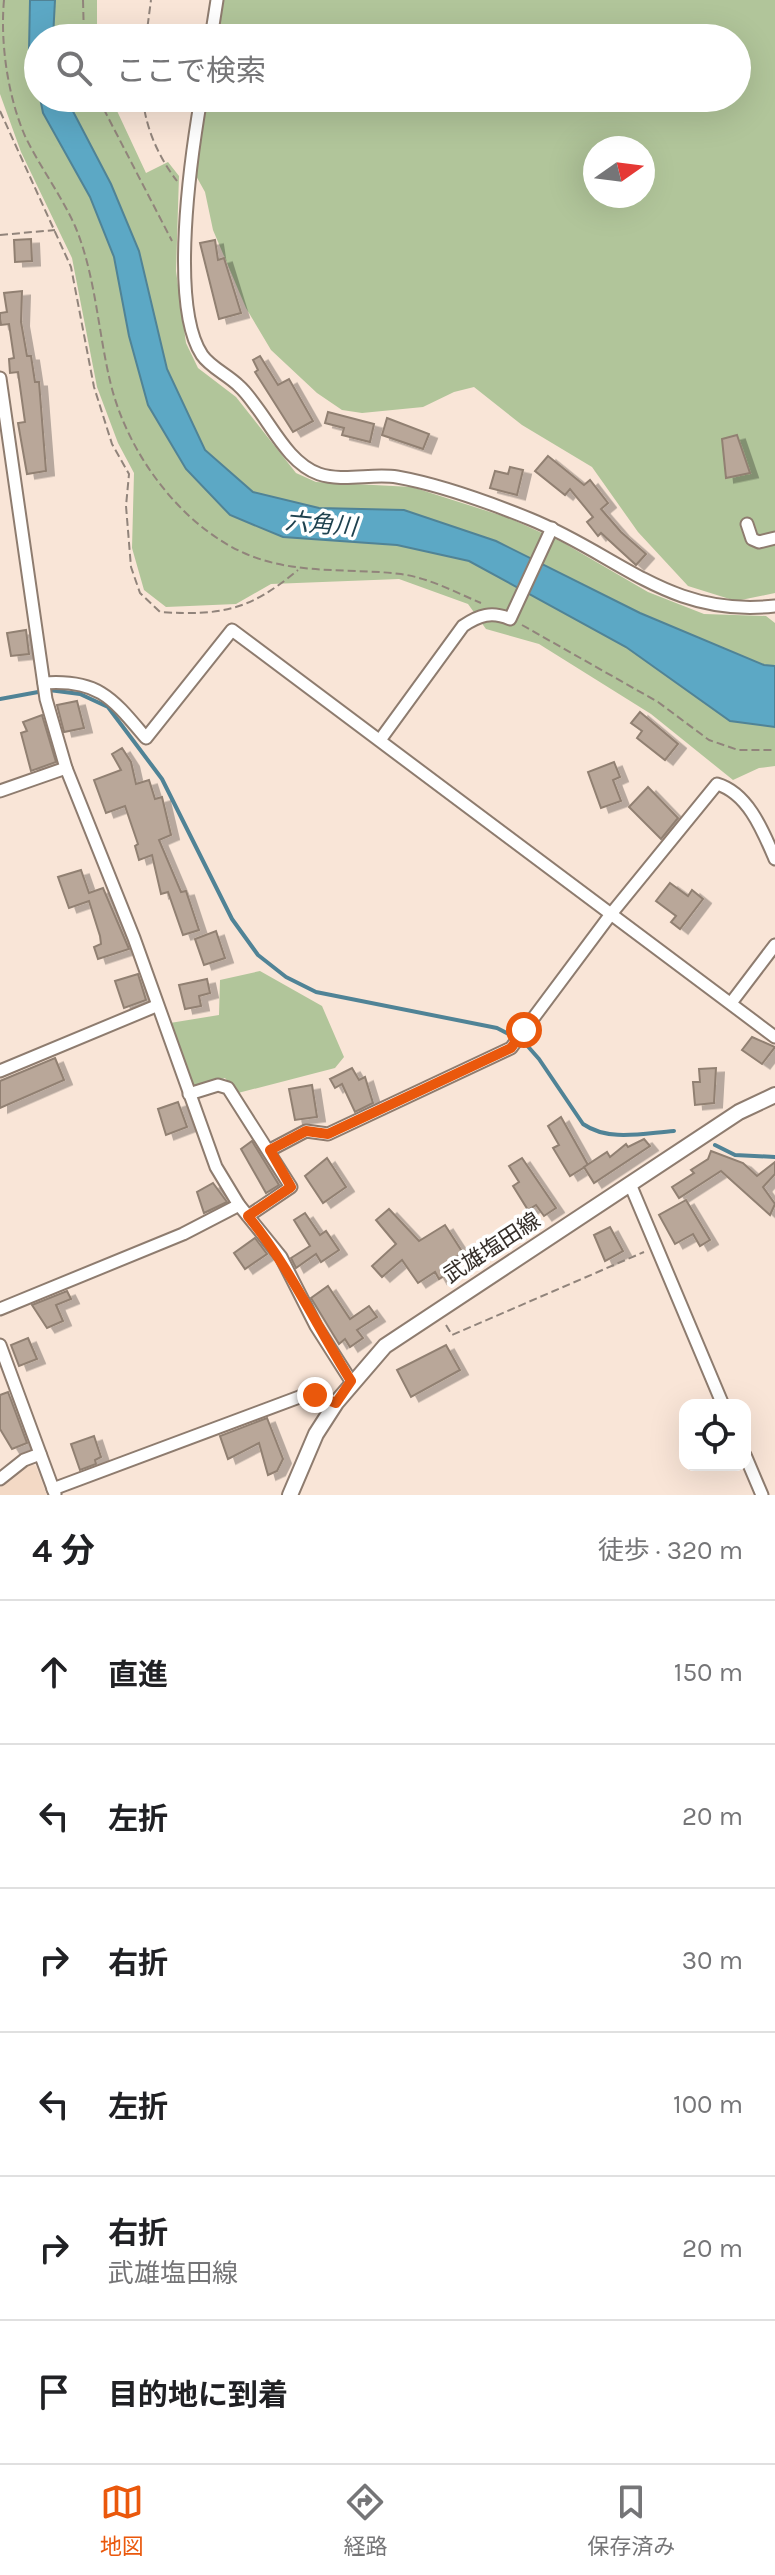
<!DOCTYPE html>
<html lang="ja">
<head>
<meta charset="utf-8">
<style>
	body { margin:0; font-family:Karla,"Noto Sans JP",sans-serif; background:#f2f2f2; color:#202124 }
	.controls { position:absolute; right:24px; bottom:24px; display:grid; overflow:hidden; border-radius:16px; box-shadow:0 8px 32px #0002 }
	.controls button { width:72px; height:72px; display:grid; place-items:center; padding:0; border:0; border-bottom:2px solid #e0e0e0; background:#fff; color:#202124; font:40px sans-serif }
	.compass { position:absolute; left:583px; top:136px; width:72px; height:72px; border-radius:50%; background:#fff; box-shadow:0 8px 32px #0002; rotate:76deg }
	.stop { position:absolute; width:24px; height:24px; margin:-18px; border:6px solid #ea580c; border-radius:50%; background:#fff }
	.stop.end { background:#ea580c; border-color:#fff; box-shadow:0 2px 8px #0008 }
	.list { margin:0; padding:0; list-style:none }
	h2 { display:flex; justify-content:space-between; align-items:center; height:104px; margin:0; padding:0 32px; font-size:34px }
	h2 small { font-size:26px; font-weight:400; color:#757577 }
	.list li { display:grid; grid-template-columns:52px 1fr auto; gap:24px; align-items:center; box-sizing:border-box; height:144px; padding:0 32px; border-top:2px solid #e0e0e0 }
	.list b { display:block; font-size:30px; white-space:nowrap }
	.list p { margin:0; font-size:26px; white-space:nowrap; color:#757577 }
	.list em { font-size:26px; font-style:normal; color:#757577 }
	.icon { flex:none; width:44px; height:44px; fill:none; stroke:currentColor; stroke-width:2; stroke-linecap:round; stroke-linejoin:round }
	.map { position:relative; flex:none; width:775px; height:1495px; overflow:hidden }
	.search { position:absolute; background:#fff; box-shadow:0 8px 32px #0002; left:24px; right:24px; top:24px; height:88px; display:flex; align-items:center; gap:20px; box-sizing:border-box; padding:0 28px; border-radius:44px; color:#757577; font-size:30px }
	.sheet { height:968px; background:#fff }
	nav { display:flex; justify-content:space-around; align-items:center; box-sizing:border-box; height:112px; border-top:2px solid #e0e0e0; background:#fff; font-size:22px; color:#757577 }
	nav a { display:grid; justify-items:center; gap:4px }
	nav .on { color:#ea580c }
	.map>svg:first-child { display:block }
	.built { fill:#f3d9c5 }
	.green { fill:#b1c59a; fill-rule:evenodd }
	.water { fill:#5ca8c5; stroke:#508396; stroke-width:2 }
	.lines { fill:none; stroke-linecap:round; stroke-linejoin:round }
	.stream { stroke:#508396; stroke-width:4 }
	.building { fill:#b9a799; stroke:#918072; stroke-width:2; filter:url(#shadow) }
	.street-casing { stroke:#8e7c6f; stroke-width:15 }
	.secondary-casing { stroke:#8e7c6f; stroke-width:18 }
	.path { stroke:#91847b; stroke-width:2; stroke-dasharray:8 4; stroke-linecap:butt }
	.street { stroke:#fff; stroke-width:11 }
	.secondary { stroke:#fff; stroke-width:14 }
	.route { stroke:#ea580c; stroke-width:10 }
	.labels { text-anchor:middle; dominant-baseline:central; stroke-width:7; stroke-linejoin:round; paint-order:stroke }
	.street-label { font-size:22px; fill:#352e29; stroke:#fff }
	.water-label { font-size:24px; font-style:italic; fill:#1f424f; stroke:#fff }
</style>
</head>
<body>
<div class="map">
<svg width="775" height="1495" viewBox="0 0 775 1495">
	<defs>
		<filter id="shadow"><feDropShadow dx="8" dy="4.5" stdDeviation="0" flood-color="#0004"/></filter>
	</defs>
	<rect width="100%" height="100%" fill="#f9e5d7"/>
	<polygon class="built" points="29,1463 36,1466 47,1495 0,1495 0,1487"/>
	<g class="green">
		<polygon points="0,0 30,0 29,51 38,98 90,197 114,257 129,336 148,404 283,537 397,545 469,561 626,647 730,721 775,727 775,766 759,768 733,780 651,714 539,644 486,629 468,604 399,579 271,584 236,604 166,607 144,590 132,548 134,473 118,443 97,387 72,258 21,152 0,94"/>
		<polygon points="55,0 97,0 97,38 53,38"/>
		<path d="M 224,0 L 775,0 L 775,593 L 736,601 L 688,586 L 638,532 L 592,467 L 522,425 L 474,387 L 454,392 L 423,407 L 362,413 L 342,410 L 317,393 L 271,350 L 246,308 L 213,230 L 205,192 L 195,174 L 208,98 L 737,98 L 737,38 L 218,38 ZM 595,148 L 643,148 L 643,196 L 595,196 Z"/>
		<polygon points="66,98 111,98 146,173 168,162 179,176 176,271 186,343 198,368 236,397 296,473 316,482 412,487 509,518 562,542 648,592 704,614 766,616 775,623 775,666 764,665 640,613 496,541 404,510 319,508 253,492 205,450 167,369 139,251"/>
		<polygon points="260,971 322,1006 344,1057 335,1068 238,1093 225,1078 193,1089 170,1023 219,1015 220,980"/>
	</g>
	<g class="water">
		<polygon points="30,0 55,0 53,38 38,38 38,90 29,51"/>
		<polygon points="40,98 66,98 111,184 139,251 167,369 205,450 253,492 319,508 404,510 496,541 640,613 764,665 775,666 775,727 730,721 626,647 469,561 397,545 283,537 230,515 186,469 148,405 129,336 114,257 90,197 43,113"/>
	</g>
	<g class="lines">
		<g class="stream">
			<path d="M 0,699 L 49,690 L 80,694 L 108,707 L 162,779 L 232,919 L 258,955 L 286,977 L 316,992 L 497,1028 L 524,1042 L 539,1059 L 583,1124 C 609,1142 644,1133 674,1131"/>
			<polyline points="715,1145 735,1155 775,1157"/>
		</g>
	</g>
	<g class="building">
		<polygon points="31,239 32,261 15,262 14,240"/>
		<polygon points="215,240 218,260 224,258 241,313 219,319 200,243"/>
		<polygon points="22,291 21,322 27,356 31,356 35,382 39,382 46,471 27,474 18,423 25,422 18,372 10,373 9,359 14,358 9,324 1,325 0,319 0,313 7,312 4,293"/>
		<polygon points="260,356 278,385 289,379 313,421 293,432 255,372 258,370 253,360"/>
		<polygon points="328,412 374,424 370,442 342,435 344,428 325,423"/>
		<polygon points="387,418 429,434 423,449 382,435"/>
		<polygon points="737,435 750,473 726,478 722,439"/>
		<polygon points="548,456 584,485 590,480 608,503 601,509 621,532 646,554 636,565 601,533 598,536 587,522 593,517 570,489 565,495 535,471"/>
		<polygon points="510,467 523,470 517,495 490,488 495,471 508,474"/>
		<polygon points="26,630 29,654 11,656 7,633"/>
		<polygon points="77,701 84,728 64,732 57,705"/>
		<polygon points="640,712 678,744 665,760 637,738 642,731 631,723"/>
		<polygon points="42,715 56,762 31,771 21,733 27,731 23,722"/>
		<polygon points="122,748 131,762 136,784 149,780 155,799 162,797 171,835 159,840 181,892 186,891 199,930 183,935 168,892 161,894 152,855 139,860 135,846 138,844 125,806 106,813 94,780 121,770 112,754"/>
		<polygon points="614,762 620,777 613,780 621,801 601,808 588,772"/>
		<polygon points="648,787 678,818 661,839 629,807"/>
		<polygon points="81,870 89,893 103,888 129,949 98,959 94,947 101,944 100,936 89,901 69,908 58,877"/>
		<polygon points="670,883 688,896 692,890 703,899 680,929 671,922 676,916 656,901"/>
		<polygon points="216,931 225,958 204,965 195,939"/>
		<polygon points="138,974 146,1000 124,1008 115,981"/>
		<polygon points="207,979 210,993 199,996 201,1006 185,1009 179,985"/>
		<polygon points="752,1037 775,1047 762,1064 742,1050"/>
		<polygon points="55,1058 64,1080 0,1108 0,1081"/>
		<polygon points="352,1068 359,1080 365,1077 373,1103 355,1112 342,1084 335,1088 330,1079"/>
		<polygon points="716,1068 714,1103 695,1105 693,1082 700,1082 699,1069"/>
		<polygon points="312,1085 317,1117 295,1120 289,1089"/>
		<polygon points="178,1102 187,1127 166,1135 158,1109"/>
		<polygon points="561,1117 588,1165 570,1176 553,1148 559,1145 548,1126"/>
		<polygon points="644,1139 650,1146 594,1183 584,1167 607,1152 610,1157 626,1144 628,1147"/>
		<polygon points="252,1141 279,1185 266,1193 241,1149"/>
		<polygon points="711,1151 743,1163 757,1176 775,1162 775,1174 763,1187 775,1204 770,1215 721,1171 679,1198 672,1187 694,1173 691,1170 708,1159"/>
		<polygon points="327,1158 346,1187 323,1203 305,1176"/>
		<polygon points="522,1158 556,1208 544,1216 536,1205 528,1210 513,1186 519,1182 509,1166"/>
		<polygon points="213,1183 227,1202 204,1213 197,1192"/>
		<polygon points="686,1200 710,1240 700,1246 693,1234 675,1244 659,1215"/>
		<polygon points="389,1209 419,1241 445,1225 463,1253 448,1262 453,1270 439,1279 435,1272 418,1283 402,1260 382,1277 372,1266 396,1244 376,1220"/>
		<polygon points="305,1213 320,1235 326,1231 339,1250 321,1262 316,1254 296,1268 291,1258 310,1246 294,1220"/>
		<polygon points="610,1227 623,1251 605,1261 594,1235"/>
		<polygon points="255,1238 267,1254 245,1269 234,1253"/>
		<polygon points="328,1286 350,1319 369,1306 377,1317 357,1330 363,1338 350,1347 345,1339 339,1344 311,1298"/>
		<polygon points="67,1291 71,1299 56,1305 63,1321 47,1328 32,1305"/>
		<polygon points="28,1338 37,1359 19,1366 11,1345"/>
		<polygon points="446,1345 460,1370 411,1397 397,1370"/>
		<polygon points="8,1392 27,1443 12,1449 0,1429 0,1395"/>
		<polygon points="267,1418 283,1459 277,1471 268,1475 259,1443 228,1459 220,1436"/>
		<polygon points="94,1436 101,1457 95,1460 96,1464 80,1470 71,1444"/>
	</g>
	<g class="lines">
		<defs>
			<g id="street">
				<polyline points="211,38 217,0"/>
				<path d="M 201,98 C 191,156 169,305 202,355 C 210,367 228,375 239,386 C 246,392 252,401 258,409 C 275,432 291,464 319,474 C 343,482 373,473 397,477 C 442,485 488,502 530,519 C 619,555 670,618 775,606"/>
				<polyline points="0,378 46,699 66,768 134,938 216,1167 239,1205 281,1257 316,1326 351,1381"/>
				<polyline points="747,524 752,539 759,542 775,538"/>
				<path d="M 44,683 C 99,679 113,699 146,738 L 232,630 L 775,1037"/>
				<path d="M 380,740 L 463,626 C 479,615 492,611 510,619 L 552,528"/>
				<polyline points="0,791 66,768"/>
				<polyline points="731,1003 775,945"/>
				<polyline points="0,1071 156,1006"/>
				<polyline points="189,1094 218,1085 228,1088 291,1187 248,1216"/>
				<path d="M 270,1150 L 306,1131 L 328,1134 L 511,1048 L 611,914 L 717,784 C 748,793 763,831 775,859"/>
				<polyline points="630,1184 723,1405"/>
				<polyline points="0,1309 183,1234 239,1205"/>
				<polyline points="0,1345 55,1494"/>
				<polyline points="745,1455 762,1495"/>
				<polyline points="0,1479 24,1460 40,1454"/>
				<polyline points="53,1489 302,1396 315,1395 336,1403"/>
			</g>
			<polyline id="secondary" points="290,1495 316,1434 336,1403 385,1346 739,1112 775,1095"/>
		</defs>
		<use href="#street" class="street-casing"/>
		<use href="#secondary" class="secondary-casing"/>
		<g class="path">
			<path d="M 4,0 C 0,43 8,97 25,136 C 40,167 61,195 75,226 C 96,276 98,333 111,385 C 127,449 173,514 230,546 C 285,577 342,567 401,574 C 429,578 455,592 481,603"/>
			<polyline points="83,0 84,38"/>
			<polyline points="146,38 151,0"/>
			<polyline points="98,98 172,241"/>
			<path d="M 143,98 C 145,127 159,158 177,181"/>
			<path d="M 0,111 L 71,267 L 94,387 L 112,444 L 129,474 L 126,506 L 131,567 L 140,593 L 160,612 C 222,616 250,610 298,570"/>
			<polyline points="0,235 55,230"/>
			<polyline points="522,625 658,702 709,740 738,750 775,750"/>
			<polyline points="446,1325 452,1335 644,1252"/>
		</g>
		<use href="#street" class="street"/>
		<use href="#secondary" class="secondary"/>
	</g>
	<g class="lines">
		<path class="route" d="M 315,1395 L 336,1403 L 351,1381 C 316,1325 290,1268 248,1216 L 291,1187 L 270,1150 L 306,1131 L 328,1134 L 511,1048 L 524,1030"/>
	</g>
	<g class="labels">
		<g class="street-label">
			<text transform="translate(492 1248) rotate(-33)">武雄塩田線</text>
		</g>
		<g class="water-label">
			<text transform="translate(321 524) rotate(5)">六角川</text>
		</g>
	</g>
</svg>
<div class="controls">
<button><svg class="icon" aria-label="locate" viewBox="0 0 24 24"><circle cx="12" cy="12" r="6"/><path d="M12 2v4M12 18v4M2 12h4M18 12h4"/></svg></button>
</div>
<svg class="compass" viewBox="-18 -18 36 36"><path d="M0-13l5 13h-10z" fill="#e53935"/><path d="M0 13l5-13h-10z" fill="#757577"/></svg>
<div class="stop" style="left:524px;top:1030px"></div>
<div class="stop end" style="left:315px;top:1395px"></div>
<div class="search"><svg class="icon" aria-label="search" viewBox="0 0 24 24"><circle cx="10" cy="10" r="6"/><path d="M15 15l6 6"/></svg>ここで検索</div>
</div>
<section class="sheet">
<h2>4 分<small>徒歩 · 320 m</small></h2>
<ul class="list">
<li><svg class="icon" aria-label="ahead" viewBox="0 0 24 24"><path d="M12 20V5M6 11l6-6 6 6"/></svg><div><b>直進</b></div><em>150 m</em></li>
<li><svg class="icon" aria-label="left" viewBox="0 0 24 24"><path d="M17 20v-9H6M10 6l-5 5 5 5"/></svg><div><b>左折</b></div><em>20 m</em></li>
<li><svg class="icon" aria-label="right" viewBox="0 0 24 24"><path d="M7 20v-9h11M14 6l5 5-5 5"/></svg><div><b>右折</b></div><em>30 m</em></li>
<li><svg class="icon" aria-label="left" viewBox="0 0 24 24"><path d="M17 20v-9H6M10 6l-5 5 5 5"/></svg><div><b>左折</b></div><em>100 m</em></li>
<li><svg class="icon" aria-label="right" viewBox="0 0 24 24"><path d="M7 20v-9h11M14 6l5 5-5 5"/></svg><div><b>右折</b><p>武雄塩田線</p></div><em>20 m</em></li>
<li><svg class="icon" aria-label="arrive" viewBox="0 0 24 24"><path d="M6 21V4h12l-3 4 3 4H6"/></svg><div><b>目的地に到着</b></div></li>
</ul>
</section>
<nav>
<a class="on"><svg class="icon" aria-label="map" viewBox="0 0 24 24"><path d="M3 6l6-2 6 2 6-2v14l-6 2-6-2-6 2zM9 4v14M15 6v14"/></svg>地図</a>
<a><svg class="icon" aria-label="directions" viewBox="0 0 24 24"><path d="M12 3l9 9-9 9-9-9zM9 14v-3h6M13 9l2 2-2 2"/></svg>経路</a>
<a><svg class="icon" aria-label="saved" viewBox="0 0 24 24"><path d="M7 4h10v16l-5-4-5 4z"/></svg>保存済み</a>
</nav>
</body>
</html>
